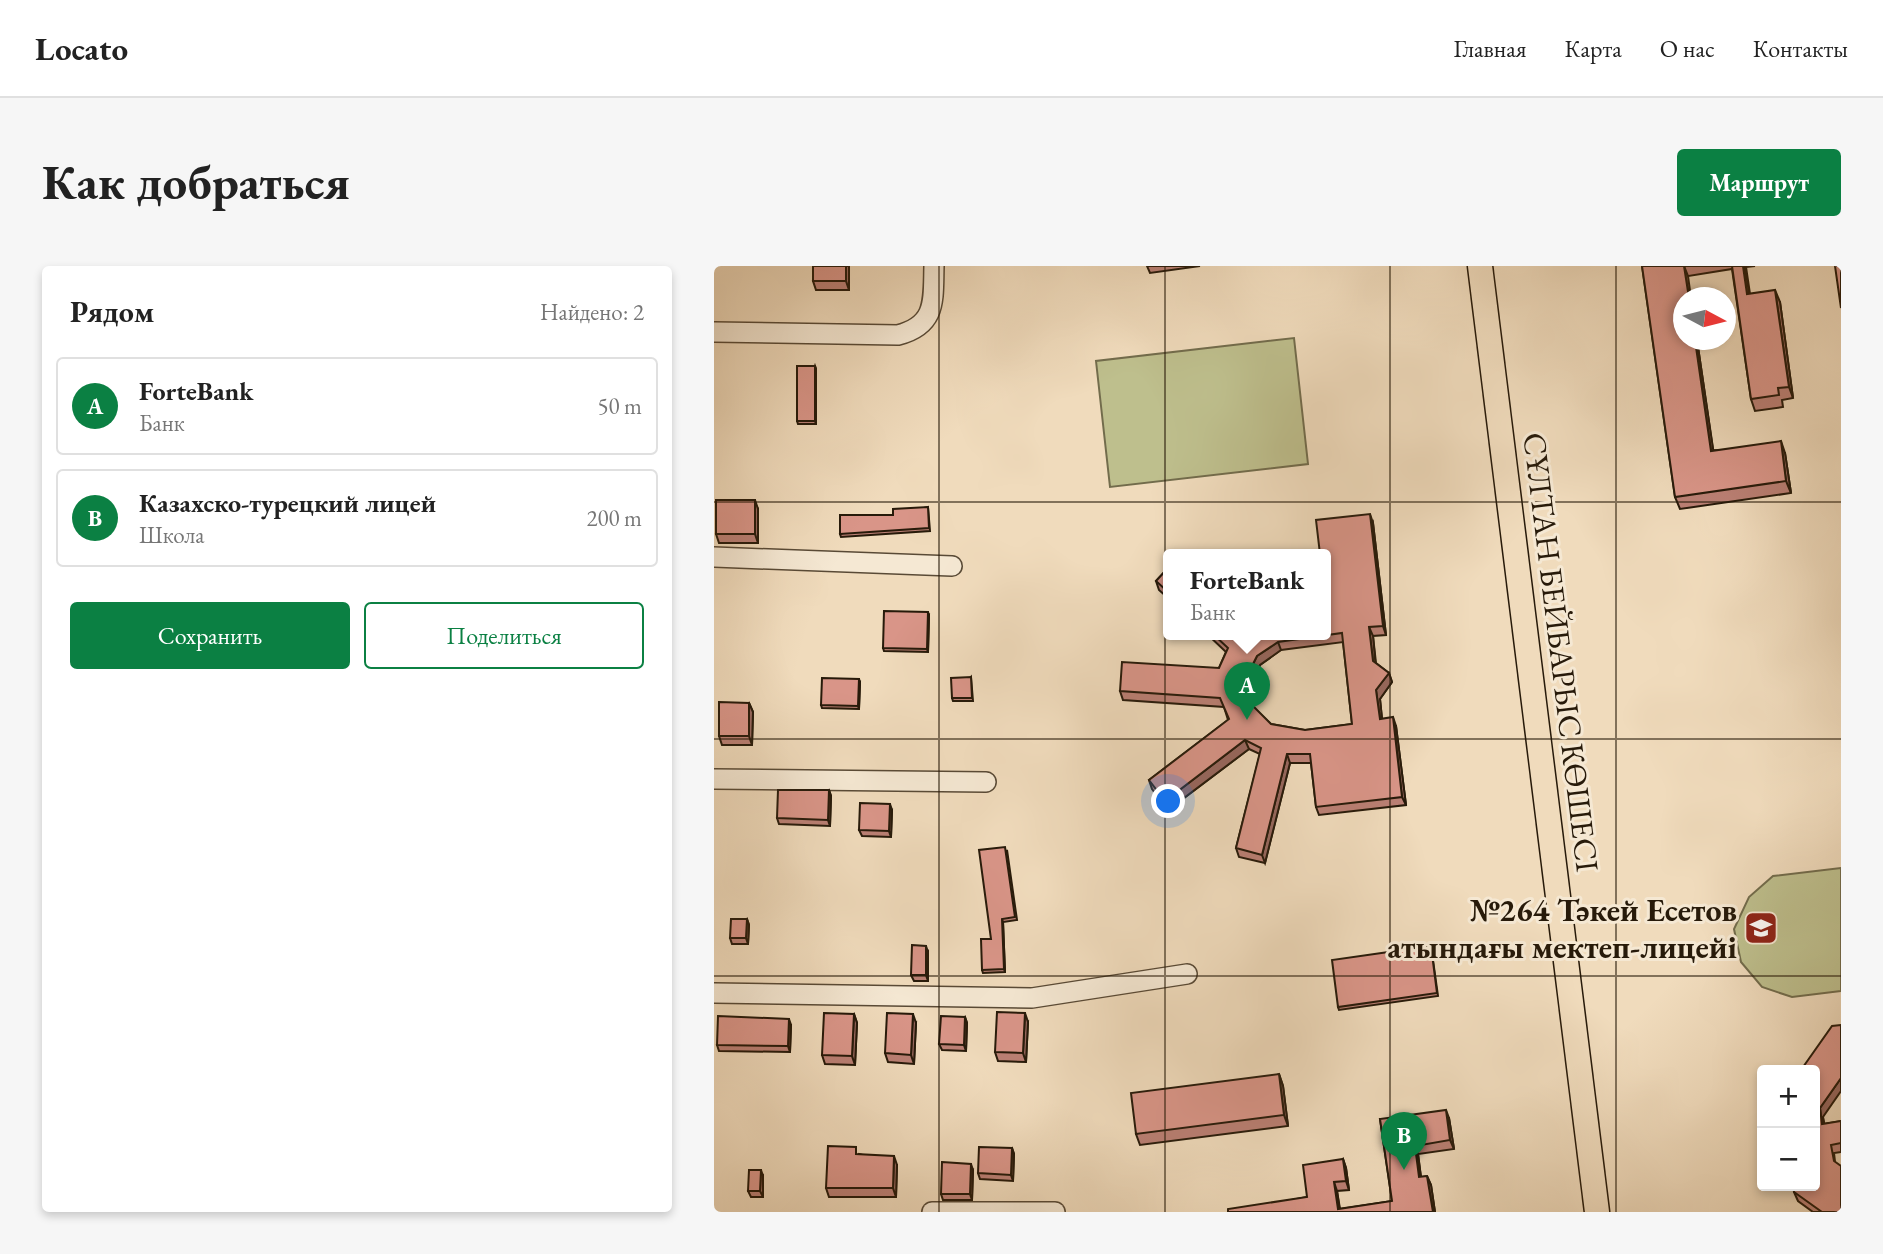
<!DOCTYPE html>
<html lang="ru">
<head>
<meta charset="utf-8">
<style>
	body { margin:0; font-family:"EB Garamond",serif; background:#f6f6f6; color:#222 }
	.controls { position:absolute; right:21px; bottom:21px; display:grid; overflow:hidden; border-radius:7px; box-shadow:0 4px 10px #0003 }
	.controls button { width:63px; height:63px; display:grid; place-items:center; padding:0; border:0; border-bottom:2px solid #e0e0e0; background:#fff; color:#222; font:35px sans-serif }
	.compass { position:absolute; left:959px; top:21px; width:63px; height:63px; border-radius:50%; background:#fff; box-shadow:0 4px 10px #0003; rotate:97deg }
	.you { position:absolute; left:455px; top:536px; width:24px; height:24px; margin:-18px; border:5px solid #fff; border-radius:50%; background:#1a73e8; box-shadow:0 0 0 10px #1a73e833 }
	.badge { display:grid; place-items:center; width:46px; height:46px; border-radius:50%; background:#0b8043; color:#fff; font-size:23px; font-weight:700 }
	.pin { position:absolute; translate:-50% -58px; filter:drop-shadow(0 2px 4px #0008) }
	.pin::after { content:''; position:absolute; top:37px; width:24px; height:21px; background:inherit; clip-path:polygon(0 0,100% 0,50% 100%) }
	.popup { position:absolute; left:449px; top:283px; width:168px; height:91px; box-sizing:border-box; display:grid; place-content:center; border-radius:7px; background:#fff; filter:drop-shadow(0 2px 5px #0005); font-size:23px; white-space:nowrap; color:#767676 }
	.popup b { font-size:26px; color:#222 }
	.popup::after { content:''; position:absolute; left:50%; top:100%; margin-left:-14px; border:14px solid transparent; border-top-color:#fff }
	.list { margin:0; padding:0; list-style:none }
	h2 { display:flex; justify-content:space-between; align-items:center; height:91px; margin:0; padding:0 28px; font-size:30px }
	h2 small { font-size:23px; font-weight:400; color:#767676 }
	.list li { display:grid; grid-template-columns:46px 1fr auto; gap:21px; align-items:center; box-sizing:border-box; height:98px; margin:0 14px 14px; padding:0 14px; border:2px solid #e0e0e0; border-radius:7px }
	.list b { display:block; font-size:26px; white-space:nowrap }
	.list p { margin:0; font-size:23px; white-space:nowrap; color:#767676 }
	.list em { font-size:23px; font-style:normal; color:#767676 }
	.actions { display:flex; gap:14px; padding:21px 28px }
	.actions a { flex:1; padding:16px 0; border:2px solid #0b8043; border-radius:7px; text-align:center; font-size:24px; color:#0b8043 }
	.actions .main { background:#0b8043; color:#fff }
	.map { position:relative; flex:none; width:1127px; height:946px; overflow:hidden; border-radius:7px }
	header { display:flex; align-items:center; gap:42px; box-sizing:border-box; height:98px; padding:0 35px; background:#fff; border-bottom:2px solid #e0e0e0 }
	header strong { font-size:33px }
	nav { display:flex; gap:38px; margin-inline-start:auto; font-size:24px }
	.intro { display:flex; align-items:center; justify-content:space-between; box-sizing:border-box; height:168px; padding:0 42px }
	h1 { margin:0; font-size:49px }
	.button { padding:18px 32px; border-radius:7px; background:#0b8043; color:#fff; font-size:24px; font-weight:700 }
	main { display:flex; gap:42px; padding:0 42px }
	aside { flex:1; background:#fff; border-radius:7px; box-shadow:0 4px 10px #0003 }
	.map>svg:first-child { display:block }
	.park { fill:#bebf8d; stroke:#726c4c; stroke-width:2 }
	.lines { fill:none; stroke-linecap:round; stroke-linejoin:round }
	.minor-casing { stroke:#594a36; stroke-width:22 }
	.major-casing { stroke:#271a0a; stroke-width:27 }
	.minor { stroke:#f5e8d3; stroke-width:19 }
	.major { stroke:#f0dbbc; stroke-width:24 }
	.wall { fill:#bb8075; stroke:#271a0a; stroke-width:2; fill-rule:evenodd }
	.shaded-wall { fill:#98685f; stroke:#271a0a; stroke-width:2 }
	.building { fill:#d99588; stroke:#271a0a; stroke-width:2; fill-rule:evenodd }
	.grid { fill:none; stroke:#271a0a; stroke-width:2; stroke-opacity:0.55 }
	.labels { text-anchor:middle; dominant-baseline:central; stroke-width:6; stroke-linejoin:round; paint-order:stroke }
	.street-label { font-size:32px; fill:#271a0a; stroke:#f5e8d3 }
	.poi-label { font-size:32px; font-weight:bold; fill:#271a0a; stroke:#f5e8d3; text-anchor:end }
</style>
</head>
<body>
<header>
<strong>Locato</strong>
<nav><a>Главная</a><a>Карта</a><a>О нас</a><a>Контакты</a></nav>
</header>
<div class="intro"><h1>Как добраться</h1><a class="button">Маршрут</a></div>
<main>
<aside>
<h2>Рядом<small>Найдено: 2</small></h2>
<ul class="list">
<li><span class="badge">A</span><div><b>ForteBank</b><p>Банк</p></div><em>50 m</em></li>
<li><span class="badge">B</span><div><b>Казахско-турецкий лицей</b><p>Школа</p></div><em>200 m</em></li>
</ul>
<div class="actions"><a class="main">Сохранить</a><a>Поделиться</a></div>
</aside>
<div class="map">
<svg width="1127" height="946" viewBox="0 0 1127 946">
	<rect width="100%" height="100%" fill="#f0dbbc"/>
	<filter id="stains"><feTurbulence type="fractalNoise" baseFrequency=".00286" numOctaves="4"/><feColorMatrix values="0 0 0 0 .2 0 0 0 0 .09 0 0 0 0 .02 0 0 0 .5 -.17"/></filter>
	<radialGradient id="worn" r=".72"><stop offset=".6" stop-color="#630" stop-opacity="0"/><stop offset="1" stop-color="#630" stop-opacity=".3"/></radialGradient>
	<g class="park">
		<polygon points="580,72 594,198 396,221 382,95"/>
		<polygon points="1127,602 1127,725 1078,731 1048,721 1027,696 1020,663 1035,631 1059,610"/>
	</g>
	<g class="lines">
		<defs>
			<g id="minor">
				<path d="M 0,66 L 184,69 C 223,59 219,34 220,0"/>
				<polyline points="0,291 238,300"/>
				<polyline points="0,513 272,516"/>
				<polyline points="0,727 318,732 473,708"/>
				<polyline points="218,946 341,946"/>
			</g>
			<polyline id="major" points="766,0 883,946"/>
		</defs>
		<use href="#minor" class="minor-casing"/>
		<use href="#major" class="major-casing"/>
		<use href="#minor" class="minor"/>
		<use href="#major" class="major"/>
	</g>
	<g class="wall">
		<polygon points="135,0 135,24 102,24 99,15"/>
		<polygon points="433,0 486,0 436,7"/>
		<polygon points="928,0 1041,0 1032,1 1036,28 1066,36 1079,132 1068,134 1069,141 1041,145 1037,133 1018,3 974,10 970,74 983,74 999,184 1071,187 1077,227 966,243 961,231"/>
		<polygon points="101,100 102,103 102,158 84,158 83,155"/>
		<polygon points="214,241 216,265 127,271 126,268 179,249"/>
		<polygon points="44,243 44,277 5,277 2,268"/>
		<path d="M 659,257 L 672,369 L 659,370 L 662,397 L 675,407 L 678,416 L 666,433 L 668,453 L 682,460 L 692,539 L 605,549 L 602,541 L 597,497 L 576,497 L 551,597 L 525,591 L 522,582 L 546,488 L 535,483 L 454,544 L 438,523 L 435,514 L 514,454 L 510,441 L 409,434 L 406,425 L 505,402 L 512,386 L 493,368 L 612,368 ZM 629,376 L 638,458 L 591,464 L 557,458 L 539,441 L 537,432 L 538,415 L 546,399 L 567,384 Z"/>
		<polygon points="454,302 454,332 445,324 442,315"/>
		<polygon points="215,349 214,386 170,385 169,382"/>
		<polygon points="257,411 259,435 239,435 238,432"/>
		<polygon points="146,416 145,443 108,442 107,439"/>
		<polygon points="35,437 39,446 38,479 8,479 5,470"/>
		<polygon points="115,524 117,530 116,560 65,558 63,552"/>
		<polygon points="178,544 177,571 148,570 145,564"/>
		<polygon points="293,584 303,654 289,656 291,706 269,707 268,704 277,673"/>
		<polygon points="33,653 35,659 34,678 18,678 16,672"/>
		<polygon points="717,680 724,730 625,744 624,741"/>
		<polygon points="214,686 214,715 200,715 197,709"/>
		<polygon points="140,748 143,757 141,799 111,798 108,789"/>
		<polygon points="251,751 253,757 252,785 228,784 225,778"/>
		<polygon points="314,756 312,796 284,795 281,786"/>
		<polygon points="202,757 200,798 174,796 171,787"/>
		<polygon points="77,759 76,786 5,785 3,779"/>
		<polygon points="1101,804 1110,858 1127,855 1127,886 1120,887 1127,946 1099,946 1084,935 1080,926"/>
		<polygon points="565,808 569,820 574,860 426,879 422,868"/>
		<polygon points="735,852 740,883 704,888 707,911 713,910 717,919 721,946 514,946 593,931 629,893 632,902 635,924 623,925 626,943 678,935 666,853"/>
		<polygon points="298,882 300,888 299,915 266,913 264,907"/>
		<polygon points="145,888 183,899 182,931 115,931 112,922"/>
		<polygon points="259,904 258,934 229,934 227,928"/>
		<polygon points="49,910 49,931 37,931 34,925"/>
	</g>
	<g class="shaded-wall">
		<polygon points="132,0 135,0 135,24 132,15"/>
		<polygon points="970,0 974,10 977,32 975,32"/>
		<polygon points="1029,0 1031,0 1037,40 1033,28"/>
		<polygon points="1061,24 1066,36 1079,132 1075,121"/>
		<polygon points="981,74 983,74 1001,196 997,185"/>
		<polygon points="101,100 102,103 102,158 101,155"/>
		<polygon points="1067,175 1071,187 1077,227 1072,215"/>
		<polygon points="41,234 44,243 44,277 41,268"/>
		<polygon points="656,248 659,257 672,369 669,360"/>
		<polygon points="214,346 215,349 214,386 213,383"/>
		<polygon points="655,361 659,370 662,404 659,395"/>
		<polygon points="564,376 567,384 546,399 538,415 537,432 534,423 535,406 543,390"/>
		<polygon points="675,407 678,416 666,433 669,462 666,453 662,424"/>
		<polygon points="145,413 146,416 145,443 144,440"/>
		<polygon points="35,437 39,446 38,479 35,470"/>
		<polygon points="679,451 682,460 692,539 688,531"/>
		<polygon points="531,474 535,483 454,544 451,535"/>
		<polygon points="573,488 576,497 551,597 548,589"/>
		<polygon points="115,524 117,530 116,560 114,554"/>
		<polygon points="176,538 178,544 177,571 175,565"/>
		<polygon points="33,653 35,659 34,678 32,672"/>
		<polygon points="288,653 289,656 291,706 290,703"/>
		<polygon points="212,680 214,686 214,715 212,709"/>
		<polygon points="311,747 314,756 312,796 309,787"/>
		<polygon points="140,748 143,757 141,799 138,790"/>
		<polygon points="199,748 202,757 200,798 197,789"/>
		<polygon points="251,751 253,757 252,785 250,779"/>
		<polygon points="75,753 77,759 76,786 74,780"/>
		<polygon points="565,808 569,820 574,860 570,849"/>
		<polygon points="1127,812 1127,825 1109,851 1112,867 1108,858 1106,842"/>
		<polygon points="732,844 735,852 740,883 736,874"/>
		<polygon points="701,880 704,888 708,920 705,911"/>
		<polygon points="298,882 300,888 299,915 297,909"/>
		<polygon points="180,890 183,899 182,931 179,922"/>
		<polygon points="629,893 632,902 635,924 632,915"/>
		<polygon points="257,898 259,904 258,934 256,928"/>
		<polygon points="47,904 49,910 49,931 46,925"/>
		<polygon points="713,910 717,919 721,946 719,946"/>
		<polygon points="620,916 623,925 626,946 624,943"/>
	</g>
	<g class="building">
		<rect x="99" y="0" width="33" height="15"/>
		<polygon points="928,0 970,0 975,32 970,32 970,74 981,74 997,185 1067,175 1072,215 961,231"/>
		<polygon points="1018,0 1029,0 1033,28 1061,24 1075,121 1064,122 1065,129 1037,133"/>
		<polygon points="1121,0 1127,0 1127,42"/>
		<rect x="83" y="100" width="18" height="55"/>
		<rect x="2" y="234" width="39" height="34"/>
		<polygon points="214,241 215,262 126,268 126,249 179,249 179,243"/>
		<path d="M 656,248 L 669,360 L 655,361 L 659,395 L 675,407 L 662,424 L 666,453 L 679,451 L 688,531 L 602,541 L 596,488 L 573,488 L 548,589 L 522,582 L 547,482 L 531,474 L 451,535 L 435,514 L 515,453 L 506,432 L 406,425 L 408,396 L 505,402 L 514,382 L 499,368 L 612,368 L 612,288 L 606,288 L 602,254 ZM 628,367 L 638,458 L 591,464 L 557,458 L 539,440 L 534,423 L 535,406 L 543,390 L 564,376 Z"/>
		<polygon points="454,302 454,326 442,315"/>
		<polygon points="170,345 214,346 213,383 169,382"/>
		<polygon points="257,411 258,432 238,432 237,412"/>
		<polygon points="108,412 145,413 144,440 107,439"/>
		<polygon points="5,436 35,437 35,470 5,470"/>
		<polygon points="64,524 115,524 114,554 63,552"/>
		<polygon points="146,537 176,538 175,565 145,564"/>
		<polygon points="291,581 301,651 288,653 290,703 268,704 267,673 277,673 265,584"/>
		<polygon points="17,653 33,653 32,672 16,672"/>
		<polygon points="198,679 212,680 212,709 197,709"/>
		<polygon points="717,680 723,727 624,741 618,694"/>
		<polygon points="283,746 311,747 309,787 281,786"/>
		<polygon points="110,747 140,748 138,790 108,789"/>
		<polygon points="173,747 199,748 197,789 171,787"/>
		<polygon points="4,750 75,753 74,780 3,779"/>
		<polygon points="227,750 251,751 250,779 225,778"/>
		<polygon points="1127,759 1127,812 1106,842 1108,858 1127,855 1127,877 1117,879 1120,895 1127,900 1127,946 1108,946 1080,926 1079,920 1101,920 1101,804 1087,804 1118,760"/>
		<polygon points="565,808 570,849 422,868 417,827"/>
		<polygon points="732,844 736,874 701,880 705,911 713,910 719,946 514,946 514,943 593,931 589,899 629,893 632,915 620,916 624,943 678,935 666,853"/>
		<polygon points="114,880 142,881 142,888 180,890 179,922 112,922"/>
		<polygon points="265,881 298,882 297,909 264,907"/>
		<polygon points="228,896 257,898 256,928 227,928"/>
		<polygon points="35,904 47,904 46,925 34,925"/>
	</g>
	<path class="grid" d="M 225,0 L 225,946M 451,0 L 451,946M 676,0 L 676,946M 902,0 L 902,946M 0,236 L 1127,236M 0,473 L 1127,473M 0,710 L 1127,710"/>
	<defs>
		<symbol id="school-square" viewBox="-11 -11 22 22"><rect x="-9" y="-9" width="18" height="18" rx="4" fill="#8f2418" stroke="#f5e8d3"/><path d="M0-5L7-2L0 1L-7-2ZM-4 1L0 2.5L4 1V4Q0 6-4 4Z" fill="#fff"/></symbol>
	</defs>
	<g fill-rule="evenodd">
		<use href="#school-square" x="1028" y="643" width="38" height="38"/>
	</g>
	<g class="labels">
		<g class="street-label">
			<text transform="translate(847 386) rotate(83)">СҰЛТАН БЕЙБАРЫС КӨШЕСІ</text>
		</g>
		<g class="poi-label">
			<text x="1023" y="644">№264 Тәкей Есетов<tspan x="1023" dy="37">атындағы мектеп-лицейі</tspan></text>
		</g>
	</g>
	<rect width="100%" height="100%" filter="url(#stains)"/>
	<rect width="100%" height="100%" fill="url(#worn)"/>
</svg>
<div class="controls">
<button>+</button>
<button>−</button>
</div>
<svg class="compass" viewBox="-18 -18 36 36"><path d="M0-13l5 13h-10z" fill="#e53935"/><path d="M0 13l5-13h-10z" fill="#767676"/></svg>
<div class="you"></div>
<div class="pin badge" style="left:533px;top:454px">A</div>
<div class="popup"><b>ForteBank</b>Банк</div>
<div class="pin badge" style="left:690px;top:904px">B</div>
</div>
</main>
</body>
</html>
